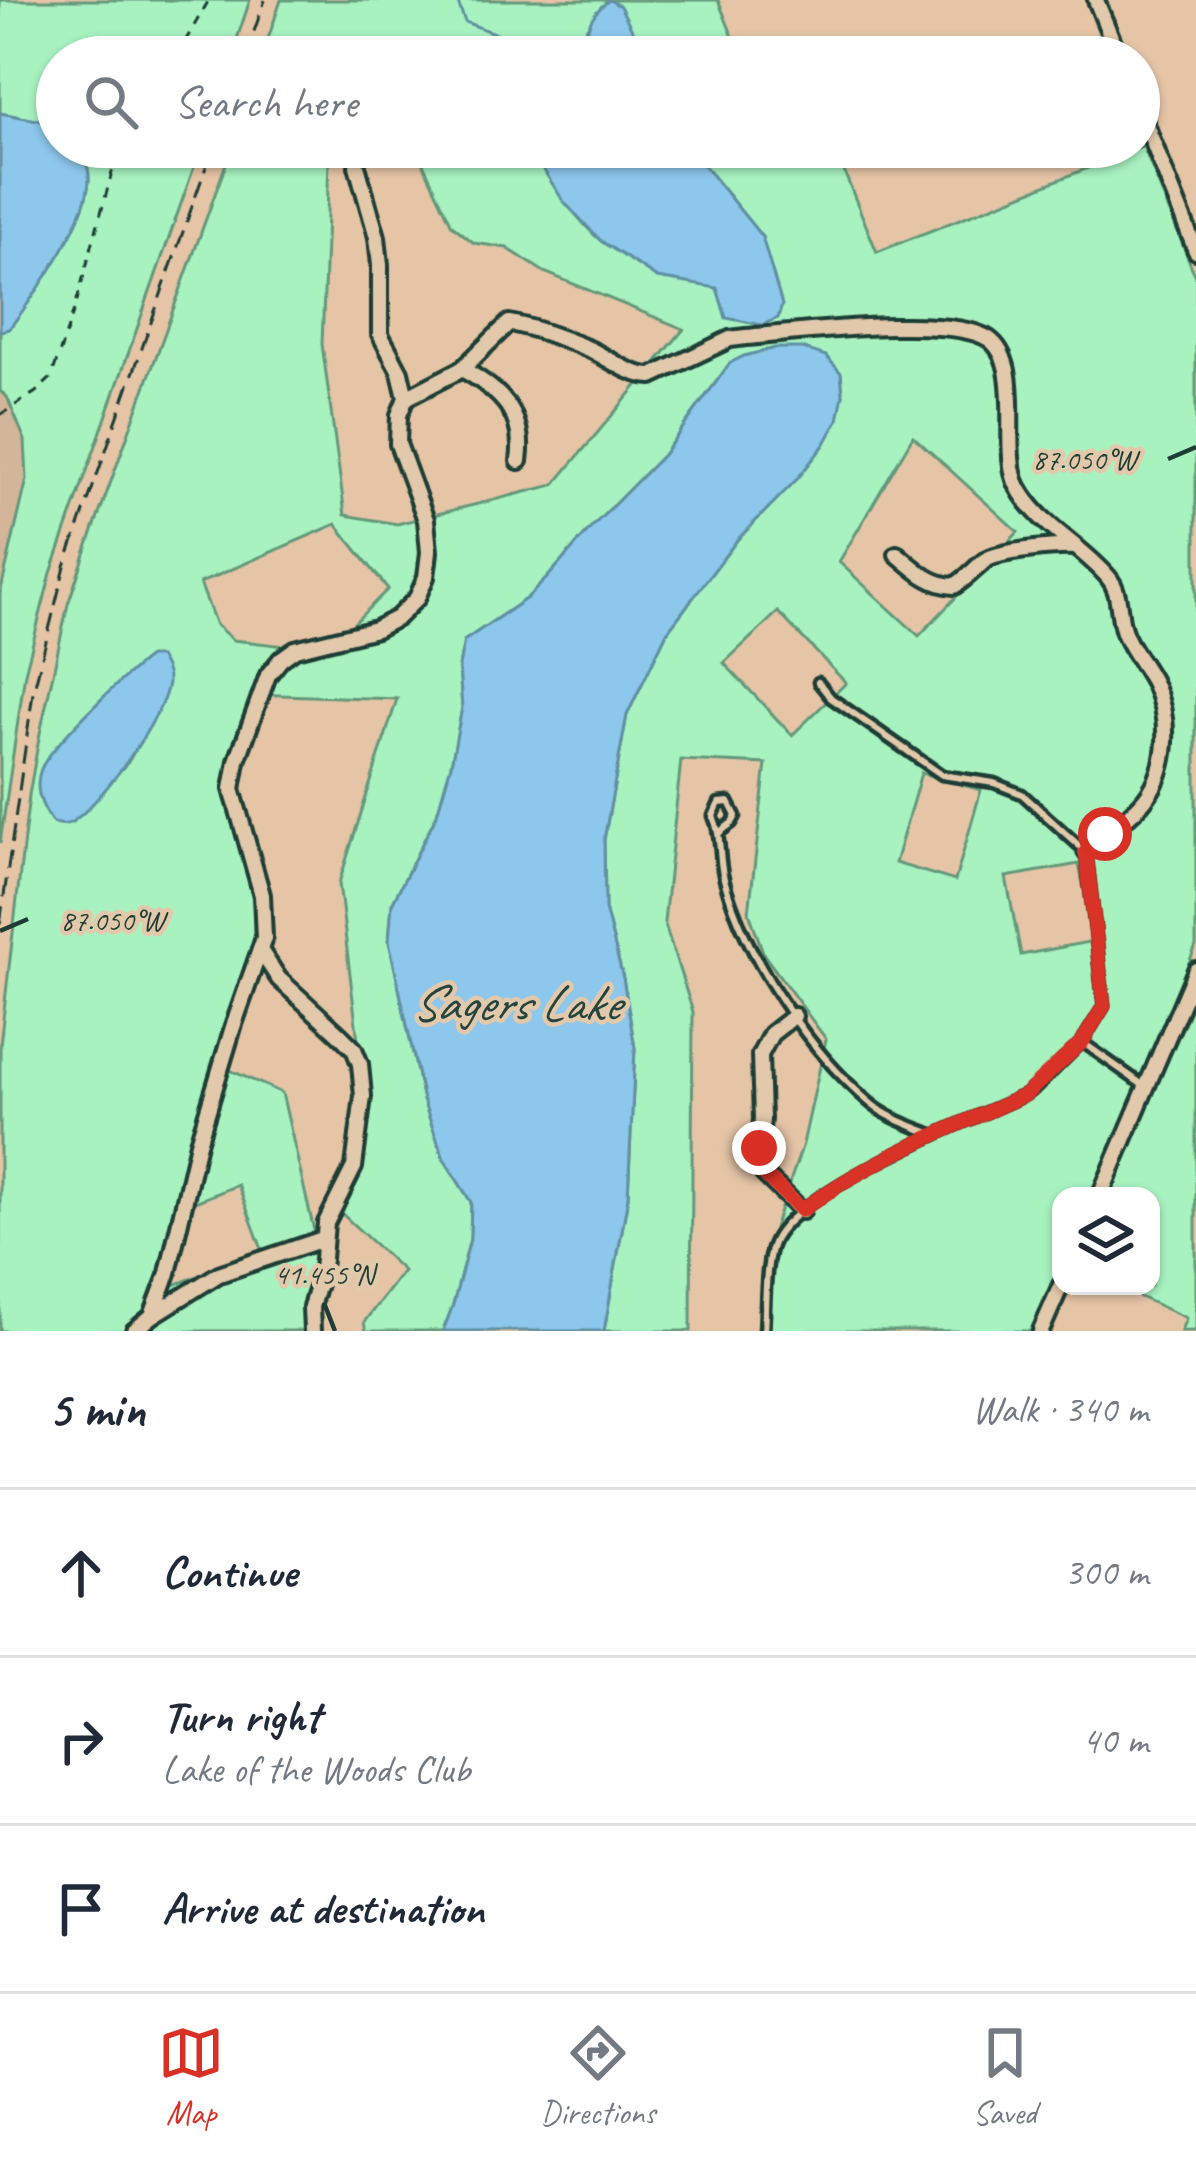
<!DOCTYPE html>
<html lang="en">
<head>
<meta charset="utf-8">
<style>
	body { margin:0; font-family:Caveat,sans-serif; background:#f6f6f7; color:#1f2937 }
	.controls { position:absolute; right:36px; bottom:36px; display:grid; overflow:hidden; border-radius:24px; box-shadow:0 3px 9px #0004 }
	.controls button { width:108px; height:108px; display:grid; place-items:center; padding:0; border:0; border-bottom:3px solid #e0e1e3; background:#fff; color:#1f2937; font:60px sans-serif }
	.stop { position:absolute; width:36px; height:36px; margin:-27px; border:9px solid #d93025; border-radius:50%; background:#fff }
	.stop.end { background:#d93025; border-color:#fff; box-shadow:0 3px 12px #0008 }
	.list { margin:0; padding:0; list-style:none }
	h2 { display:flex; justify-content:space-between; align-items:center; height:156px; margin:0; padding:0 48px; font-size:51px }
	h2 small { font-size:39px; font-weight:400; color:#747a83 }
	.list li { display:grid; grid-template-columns:78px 1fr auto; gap:36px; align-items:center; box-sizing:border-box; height:168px; padding:0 48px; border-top:3px solid #e0e1e3 }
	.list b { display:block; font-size:45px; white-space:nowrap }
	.list p { margin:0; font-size:39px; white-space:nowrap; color:#747a83 }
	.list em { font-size:39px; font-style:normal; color:#747a83 }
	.icon { flex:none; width:66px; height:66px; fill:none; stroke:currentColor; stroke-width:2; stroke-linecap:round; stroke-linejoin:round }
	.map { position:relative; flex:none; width:1196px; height:1331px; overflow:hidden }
	.search { position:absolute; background:#fff; box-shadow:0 3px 9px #0004; left:36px; right:36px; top:36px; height:132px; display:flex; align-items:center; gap:30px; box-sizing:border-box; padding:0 42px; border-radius:66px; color:#747a83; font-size:45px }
	.sheet { height:660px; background:#fff }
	nav { display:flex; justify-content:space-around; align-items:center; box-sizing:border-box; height:168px; border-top:3px solid #e0e1e3; background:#fff; font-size:33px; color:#747a83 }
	nav a { display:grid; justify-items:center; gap:6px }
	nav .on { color:#d93025 }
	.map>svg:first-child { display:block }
	.built { fill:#d3b599 }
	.green { fill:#a8f2c0; stroke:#64987a; stroke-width:3; fill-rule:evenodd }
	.water { fill:#8dc7ec; stroke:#6190a2; stroke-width:3 }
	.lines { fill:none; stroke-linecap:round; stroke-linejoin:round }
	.stream { stroke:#6190a2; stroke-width:3 }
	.lane-casing { stroke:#1f3d34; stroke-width:15 }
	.street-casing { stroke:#1f3d34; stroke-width:22 }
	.path { stroke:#1f3d34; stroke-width:3; stroke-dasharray:9 9; stroke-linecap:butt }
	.lane { stroke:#e3c9ab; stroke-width:6 }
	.street { stroke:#e3c9ab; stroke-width:14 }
	.rail { stroke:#1f3d34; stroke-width:3; stroke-dasharray:18 9; stroke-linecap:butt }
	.route { stroke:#d93025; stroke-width:15 }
	.ticks { fill:none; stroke:#1f3d34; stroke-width:4.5 }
	.labels { text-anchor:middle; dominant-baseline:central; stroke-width:9; stroke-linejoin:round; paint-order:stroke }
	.water-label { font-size:51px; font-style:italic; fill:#24443d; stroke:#e3c9ab }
	.ticks-label { font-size:30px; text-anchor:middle; fill:#1f3d34; stroke:#e3c9ab; stroke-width:9; stroke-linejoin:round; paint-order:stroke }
</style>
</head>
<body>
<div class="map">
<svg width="1196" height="1331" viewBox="0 0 1196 1331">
	<rect width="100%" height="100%" fill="#e6c5a7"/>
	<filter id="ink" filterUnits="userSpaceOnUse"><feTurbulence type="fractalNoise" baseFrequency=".00833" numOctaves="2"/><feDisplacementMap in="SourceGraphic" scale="24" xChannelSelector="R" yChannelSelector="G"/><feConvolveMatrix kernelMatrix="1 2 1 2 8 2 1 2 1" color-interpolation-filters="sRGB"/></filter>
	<g filter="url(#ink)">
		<polygon class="built" points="0,391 7,397 25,440 27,479 0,594"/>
		<g class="green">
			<polygon points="0,0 250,0 231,57 57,57 57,123 54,119 36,120 0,113"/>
			<polygon points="281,0 608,0 586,29 587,57 262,57"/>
			<polygon points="609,0 718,0 741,57 646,57 639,39"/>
			<path d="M 1143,146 L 1196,278 L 1196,946 L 1090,1196 L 1061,1196 L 1061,1264 L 1033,1331 L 768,1331 L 774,1228 L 803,1144 L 826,1039 L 764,955 L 749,912 L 766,764 L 681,760 L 664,922 L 693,1012 L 691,1331 L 604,1331 L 628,1197 L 635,1048 L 623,978 L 605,909 L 604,840 L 627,715 L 667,632 L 737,540 L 798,478 L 824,445 L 843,395 L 841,373 L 825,356 L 730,363 L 663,455 L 592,527 L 546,579 L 527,598 L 464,641 L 459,666 L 462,708 L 451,765 L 437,814 L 392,904 L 389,941 L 423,1100 L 444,1159 L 471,1202 L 470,1239 L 453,1305 L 443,1331 L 366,1331 L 364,1322 L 403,1271 L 340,1212 L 364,1161 L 369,1097 L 358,1041 L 339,883 L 397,699 L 251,694 L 224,782 L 228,807 L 247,870 L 254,906 L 254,946 L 216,1064 L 282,1093 L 318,1248 L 306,1299 L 305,1331 L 0,1331 L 0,1045 L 29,795 L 39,738 L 68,604 L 89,542 L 232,147 L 377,147 L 329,162 L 322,344 L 345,515 L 397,524 L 554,485 L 684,329 L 544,272 L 507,248 L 474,243 L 452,225 L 419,155 L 402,147 L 529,147 C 544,172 581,227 604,243 C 628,260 687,276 717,288 L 721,300 L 762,237 L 689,147 L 834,147 L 877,252 ZM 913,436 L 1018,532 L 919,636 L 839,562 ZM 336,524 L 388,589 L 344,633 L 286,646 L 233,640 L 216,625 L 200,583 ZM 778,612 L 846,683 L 792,735 L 724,663 ZM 162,703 L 128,762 L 71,822 L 39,785 L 41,770 L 72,729 ZM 921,773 L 981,790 L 955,881 L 895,863 ZM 1079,864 L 1094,941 L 1021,955 L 1006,877 ZM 238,1185 L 263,1252 L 174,1285 L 192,1203 Z"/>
			<path d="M 72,147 L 201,147 L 51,573 L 25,673 L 0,843 L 0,594 L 27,479 L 25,440 L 7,397 L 0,391 L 0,331 L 9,329 C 32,296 98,209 88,169 C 86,161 77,155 72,147 Z"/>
			<polygon points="1196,997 1196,1331 1181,1331 1186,1318 1116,1286 1151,1286 1151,1196 1108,1196"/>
		</g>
		<g class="water">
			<path d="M 609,0 L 620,6 L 646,57 L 587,57 C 585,30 587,17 609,0 Z"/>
			<path d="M 0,113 L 36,120 L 54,119 L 57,123 L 57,147 L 72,147 C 77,155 86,161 88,169 C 98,208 33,298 9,329 L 0,331 Z"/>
			<polygon points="529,147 689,147 762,237 782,305 778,318 762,325 726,318 717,288 657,278 601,241 564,202"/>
			<polygon points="775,348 802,348 826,356 841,373 843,395 838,420 824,445 798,478 737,540 667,632 627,715 604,840 605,909 623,978 635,1048 628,1197 604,1331 443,1331 453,1305 470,1239 471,1202 444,1159 423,1100 389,941 392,904 437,814 451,765 462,708 459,666 464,641 527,598 546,579 592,527 663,455 730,363 744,356"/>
			<path d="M 149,657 L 159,657 C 164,665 169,673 168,683 C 164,717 100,804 72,822 C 64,826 61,824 53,823 C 42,808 33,789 41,769 C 51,745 126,674 149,657 Z"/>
		</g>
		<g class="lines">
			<polyline class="stream" points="457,0 465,22 504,37 514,57"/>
			<defs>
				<g id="lane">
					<polyline points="818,682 831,698 942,775 994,783 1022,794 1086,852 1104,1006 1082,1042 1147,1088"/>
					<path d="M 720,832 L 732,823 L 736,816 L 729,802 L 719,803 L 713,816 C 722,836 718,857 724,879 C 745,956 808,1050 869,1102 C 887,1118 913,1126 935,1135"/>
					<path d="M 764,1331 C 766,1307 764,1258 775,1239 C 805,1186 967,1121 1025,1095 L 1037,1087 L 1082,1042"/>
				</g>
				<g id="street">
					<polyline points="1096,0 1119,57"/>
					<polyline points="1139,107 1196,251"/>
					<path d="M 462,369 C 500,390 526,414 519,461"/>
					<path d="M 406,398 L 462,369 L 509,323 C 537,328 565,339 591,350 C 610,359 631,376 652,376 L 730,339 L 746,337 C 796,333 951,313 989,339 C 1026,365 999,451 1018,487 C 1038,525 1081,545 1108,577 C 1123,594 1116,618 1126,637 C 1133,653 1146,667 1154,684 C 1171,721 1170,772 1141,804 C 1125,821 1104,835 1086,852"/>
					<path d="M 897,554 C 915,569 930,585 954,586 C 966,579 975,568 986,560 C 999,551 1057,546 1075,547"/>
					<polyline points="260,950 279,979 340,1035 354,1049 360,1064 363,1096 354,1167 326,1223 322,1270 311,1307 312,1331"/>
					<polyline points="794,1016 771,1034 760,1055 762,1119 759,1148 763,1173 802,1211"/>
					<polyline points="1100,1196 1196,970"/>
					<polyline points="152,1316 168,1273 198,1143 233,1027 264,938 262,895 232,789 237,761 268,675 281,659 295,649 376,629 397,618 417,598 426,577 429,552 426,520 398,444 399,415 406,398 400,372 380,334 380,265 377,237 357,166"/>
					<polyline points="134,1331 152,1316 219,1274 323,1239"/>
					<polyline points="1041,1331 1061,1285"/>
				</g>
			</defs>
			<use href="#lane" class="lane-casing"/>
			<use href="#street" class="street-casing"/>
			<g class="path">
				<polyline points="176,57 209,0"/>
				<polyline points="0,415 36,392 51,378 76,304 119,147"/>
			</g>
			<use href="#lane" class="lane"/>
			<use href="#street" class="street"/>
			<g class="rail">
				<polyline points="245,57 265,0"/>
				<polyline points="0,924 33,693 65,566 213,147"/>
			</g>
		</g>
	</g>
	<g class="lines" filter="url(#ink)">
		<path class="route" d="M 759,1148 L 763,1173 L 802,1210 C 869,1160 949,1129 1025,1095 L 1082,1042 L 1104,1006 L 1086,852 L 1105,834"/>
	</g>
	<path class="ticks" d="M 1168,459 L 1196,447M 0,931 L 28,919M 324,1303 L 335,1331"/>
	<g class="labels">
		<g class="water-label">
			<text x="515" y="1003">Sagers Lake</text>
		</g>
	</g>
	<g class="ticks-label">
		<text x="1084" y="469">87.050°W</text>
		<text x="112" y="930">87.050°W</text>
		<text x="324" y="1284">41.455°N</text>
	</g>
</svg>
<div class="controls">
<button><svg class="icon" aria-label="layers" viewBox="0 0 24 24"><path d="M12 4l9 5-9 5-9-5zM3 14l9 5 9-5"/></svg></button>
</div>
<div class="stop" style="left:1105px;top:834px"></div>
<div class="stop end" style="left:759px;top:1148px"></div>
<div class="search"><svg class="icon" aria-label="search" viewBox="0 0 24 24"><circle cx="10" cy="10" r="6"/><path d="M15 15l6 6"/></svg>Search here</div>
</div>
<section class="sheet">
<h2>5 min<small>Walk · 340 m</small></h2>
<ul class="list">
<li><svg class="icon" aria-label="ahead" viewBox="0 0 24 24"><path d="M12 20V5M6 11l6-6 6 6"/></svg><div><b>Continue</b></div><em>300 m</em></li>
<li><svg class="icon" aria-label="right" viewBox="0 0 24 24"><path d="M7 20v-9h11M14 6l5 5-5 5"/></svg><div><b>Turn right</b><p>Lake of the Woods Club</p></div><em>40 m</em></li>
<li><svg class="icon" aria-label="arrive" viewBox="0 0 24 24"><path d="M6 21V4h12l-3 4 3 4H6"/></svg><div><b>Arrive at destination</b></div></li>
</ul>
</section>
<nav>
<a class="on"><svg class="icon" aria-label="map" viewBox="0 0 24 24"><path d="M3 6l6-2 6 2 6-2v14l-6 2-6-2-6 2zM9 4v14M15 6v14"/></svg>Map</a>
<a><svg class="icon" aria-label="directions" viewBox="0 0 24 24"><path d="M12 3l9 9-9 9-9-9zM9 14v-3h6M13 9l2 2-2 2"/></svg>Directions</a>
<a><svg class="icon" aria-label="saved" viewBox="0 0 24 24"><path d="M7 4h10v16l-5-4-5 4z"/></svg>Saved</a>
</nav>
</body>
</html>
